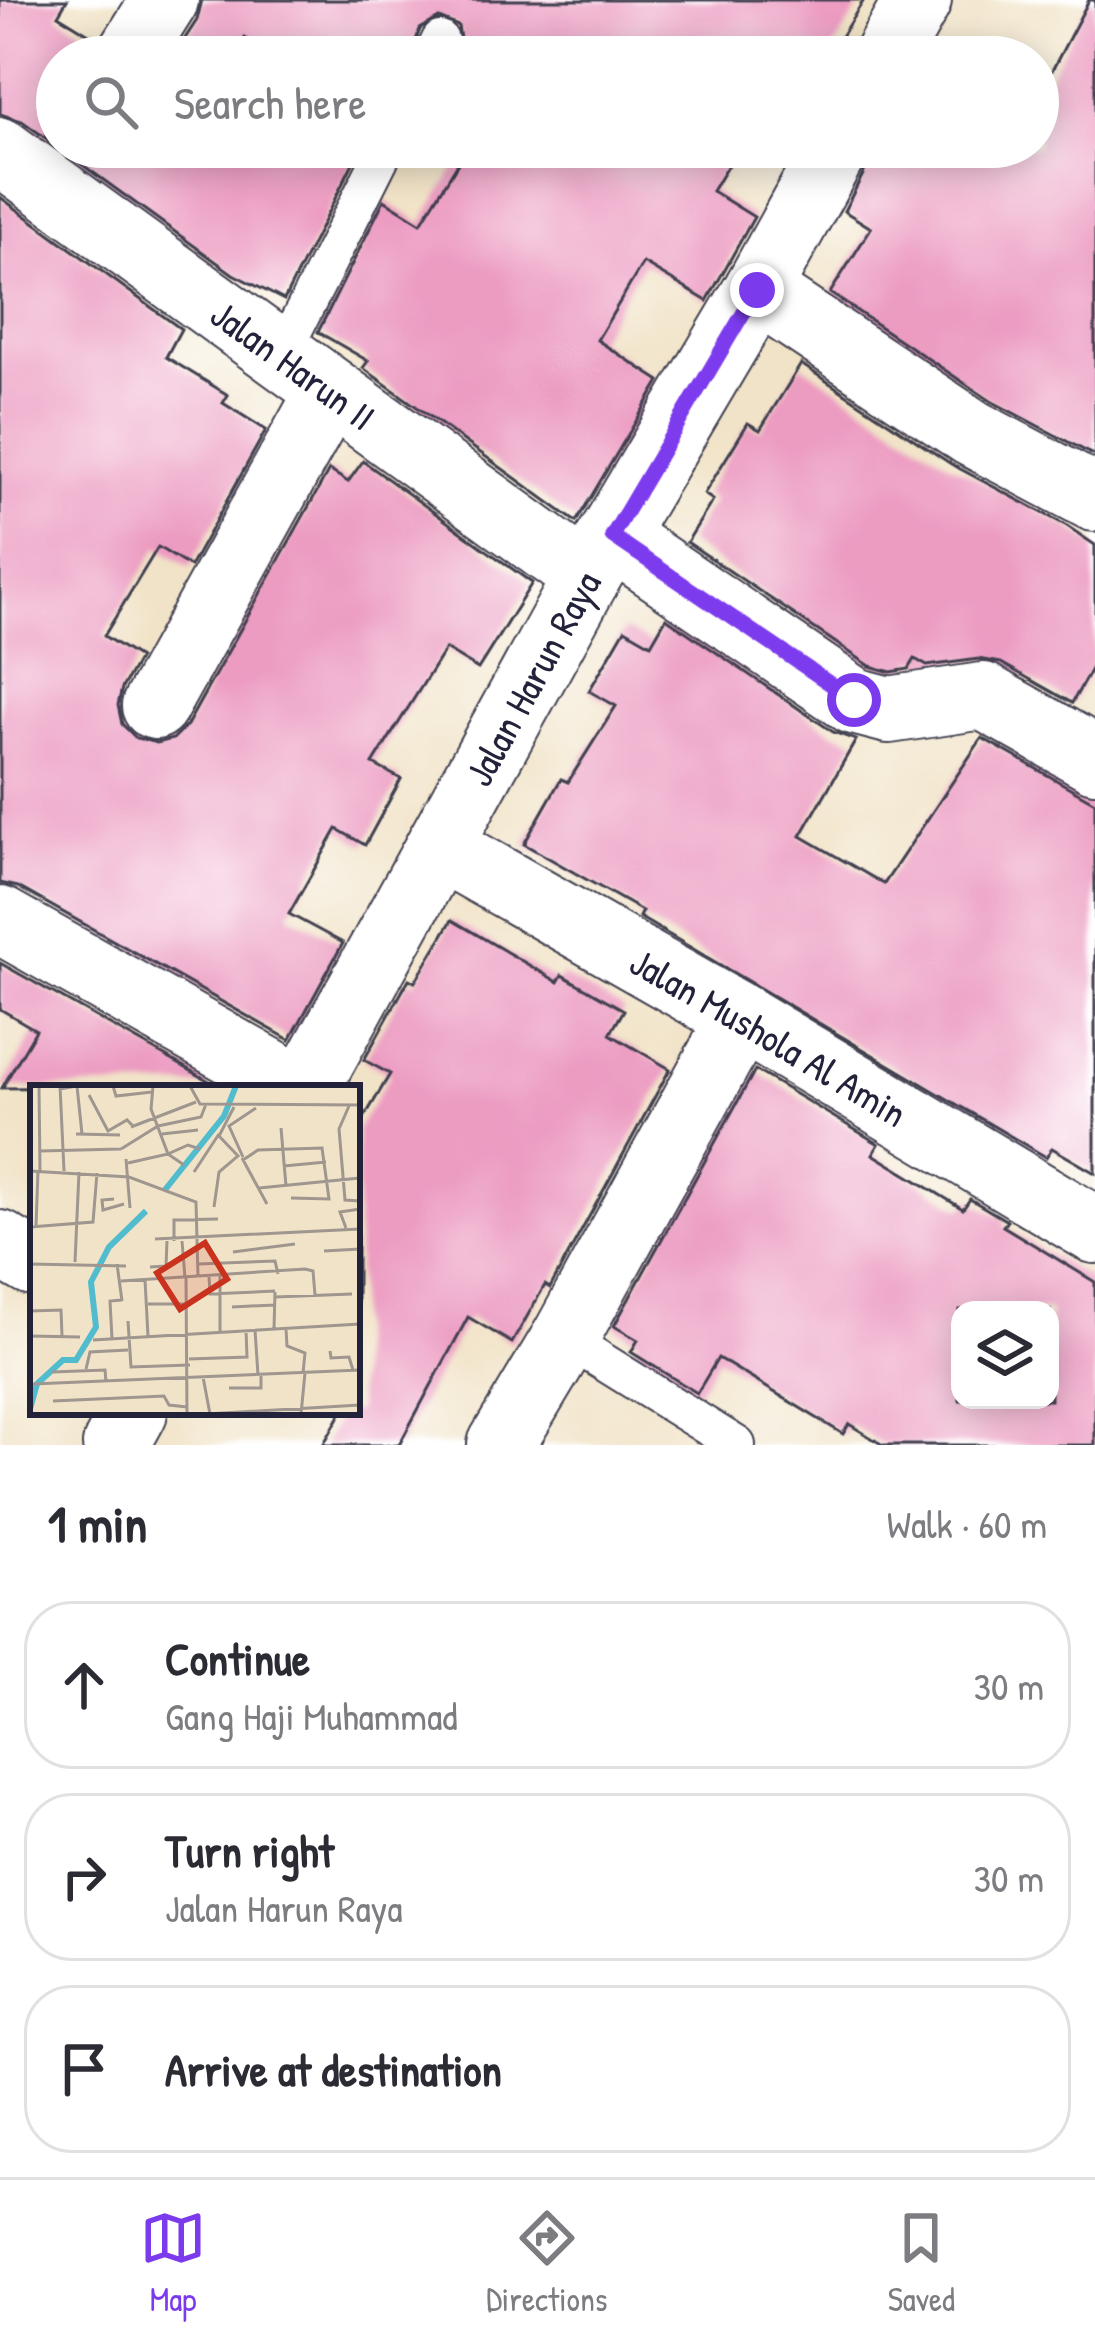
<!DOCTYPE html>
<html lang="en">
<head>
<meta charset="utf-8">
<style>
	body { margin:0; font-family:"Patrick Hand",sans-serif; background:#f2f2f3; color:#2b2b33 }
	.controls { position:absolute; right:36px; bottom:36px; display:grid; overflow:hidden; border-radius:24px; box-shadow:0 6px 30px #0003 }
	.controls button { width:108px; height:108px; display:grid; place-items:center; padding:0; border:0; border-bottom:3px solid #e1e1e2; background:#fff; color:#2b2b33; font:60px sans-serif }
	.stop { position:absolute; width:36px; height:36px; margin:-27px; border:9px solid #7c3aed; border-radius:50%; background:#fff }
	.stop.end { background:#7c3aed; border-color:#fff; box-shadow:0 3px 12px #0008 }
	.list { margin:0; padding:0; list-style:none }
	h2 { display:flex; justify-content:space-between; align-items:center; height:156px; margin:0; padding:0 48px; font-size:51px }
	h2 small { font-size:39px; font-weight:400; color:#7c7c81 }
	.list li { display:grid; grid-template-columns:78px 1fr auto; gap:36px; align-items:center; box-sizing:border-box; height:168px; margin:0 24px 24px; padding:0 24px; border:3px solid #e1e1e2; border-radius:48px }
	.list b { display:block; font-size:45px; white-space:nowrap }
	.list p { margin:0; font-size:39px; white-space:nowrap; color:#7c7c81 }
	.list em { font-size:39px; font-style:normal; color:#7c7c81 }
	.icon { flex:none; width:66px; height:66px; fill:none; stroke:currentColor; stroke-width:2; stroke-linecap:round; stroke-linejoin:round }
	.map { position:relative; flex:none; width:1095px; height:1445px; overflow:hidden }
	.search { position:absolute; background:#fff; box-shadow:0 6px 30px #0003; left:36px; right:36px; top:36px; height:132px; display:flex; align-items:center; gap:30px; box-sizing:border-box; padding:0 42px; border-radius:66px; color:#7c7c81; font-size:45px }
	.sheet { height:732px; background:#fff }
	nav { display:flex; justify-content:space-around; align-items:center; box-sizing:border-box; height:168px; border-top:3px solid #e1e1e2; background:#fff; font-size:33px; color:#7c7c81 }
	nav a { display:grid; justify-items:center; gap:6px }
	nav .on { color:#7c3aed }
	.map>svg:first-child { display:block }
	.building { fill:#ec9bc1; fill-rule:evenodd }
	.lines { fill:none; stroke-linecap:round; stroke-linejoin:round }
	.lane-casing { stroke:#413f50; stroke-width:40 }
	.street-casing { stroke:#413f50; stroke-width:70 }
	.lane { stroke:#fff; stroke-width:36 }
	.street { stroke:#fff; stroke-width:66 }
	.route { stroke:#7c3aed; stroke-width:15 }
	.labels { text-anchor:middle; dominant-baseline:central; stroke-width:9; stroke-linejoin:round; paint-order:stroke }
	.street-label { font-size:39px; fill:#22223b; stroke:#fff }
	.inset-river { fill:none; stroke:#52bccf; stroke-width:6 }
	.inset-road { fill:none; stroke:#9e968f; stroke-width:3 }
	.view { fill:#c8321e; fill-opacity:0.15; stroke:#c8321e; stroke-width:6 }
	.inset-edge { fill:none; stroke:#22223b; stroke-width:6 }
</style>
</head>
<body>
<div class="map">
<svg width="1095" height="1445" viewBox="0 0 1095 1445">
	<rect width="100%" height="100%" fill="#fff"/>
	<filter id="ink" filterUnits="userSpaceOnUse"><feTurbulence type="fractalNoise" baseFrequency=".00833" numOctaves="2"/><feDisplacementMap in="SourceGraphic" scale="24" xChannelSelector="R" yChannelSelector="G"/><feConvolveMatrix kernelMatrix="1 2 1 2 8 2 1 2 1" color-interpolation-filters="sRGB"/></filter>
	<filter id="wash" filterUnits="userSpaceOnUse"><feTurbulence type="fractalNoise" baseFrequency=".004" numOctaves="4" result="noise"/><feDisplacementMap in="SourceGraphic" scale="48" xChannelSelector="R" yChannelSelector="G"/><feGaussianBlur stdDeviation="2.7" result="paint"/><feColorMatrix in="noise" values="0 0 0 0 0 0 0 0 0 0 0 0 0 0 0 0 0 1.4 0 .05"/><feComposite in="paint" operator="in"/></filter>
	<g filter="url(#wash)">
		<rect width="100%" height="100%" fill="#f1e3c7"/>
		<g id="blocks">
			<g class="building">
				<polygon points="0,0 67,0 58,15 97,39 92,57 57,57 57,146 22,121 0,114"/>
				<polygon points="202,0 864,0 828,57 530,57 503,40 492,57 480,57 461,45 458,26 439,18 420,29 410,57 274,57 245,38 232,57 173,57 197,20"/>
				<polygon points="1089,0 1095,0 1095,456 991,401 830,293 871,228 844,211 877,147 1038,147 1038,97"/>
				<polygon points="58,147 361,147 284,300 233,274"/>
				<polygon points="468,147 739,147 712,191 754,217 707,301 643,263 597,340 660,381 576,522 363,368 368,361 318,332 384,200 421,223"/>
				<polygon points="0,197 181,329 166,357 228,395 223,403 266,430 190,567 158,547 104,636 139,658 122,688 118,705 122,724 136,738 157,743 173,739 187,725 329,470 348,482 363,461 532,583 478,669 445,649 373,764 401,779 365,845 337,829 289,914 343,943 290,1040 18,887 0,883"/>
				<polygon points="801,364 951,464 1067,526 1095,545 1095,662 1072,703 1001,663 979,659 927,666 915,659 909,669 891,672 870,666 687,542 713,500 704,494 748,423 760,430"/>
				<polygon points="666,618 833,732 856,740 801,836 884,884 982,738 1095,802 1095,1173 1052,1148 1046,1157 639,917 642,911 524,844 561,779 568,782 616,706 589,691 625,629 651,644"/>
				<polygon points="452,920 558,982 562,975 624,1010 610,1034 670,1069 550,1288 545,1285 512,1343 468,1317 399,1445 323,1445 342,1412 357,1412 357,1130 390,1074 364,1060 409,979 415,982"/>
				<polygon points="0,963 218,1086 2,1088 36,1030 0,1009"/>
				<path d="M 755,1070 L 879,1144 L 873,1154 L 963,1209 L 970,1199 L 1007,1221 L 1003,1226 L 1095,1282 L 1095,1445 L 883,1445 L 849,1424 L 843,1434 L 718,1358 L 697,1393 L 631,1352 L 638,1340 L 614,1326 ZM 960,1310 L 1050,1310 L 1050,1400 L 960,1400 Z"/>
			</g>
		</g>
	</g>
	<g filter="url(#ink)">
		<use href="#blocks" fill-opacity="0" stroke="#413f50" stroke-width="3"/>
		<g class="lines">
			<defs>
				<g id="lane">
					<polyline points="432,57 440,40"/>
					<polyline points="282,354 386,147"/>
					<polyline points="565,1338 737,1445"/>
				</g>
				<g id="street">
					<polyline points="129,57 165,0"/>
					<polyline points="886,57 918,0"/>
					<path id="s1" d="M 0,151 L 587,577"/>
					<polyline points="757,290 972,433 1095,498"/>
					<polyline points="612,536 854,701 889,710 983,696 1095,759"/>
					<polyline points="155,706 330,391"/>
					<path id="s2" d="M 439,846 L 741,1018 L 1095,1230"/>
					<polyline points="0,920 298,1088"/>
					<path id="s3" d="M 306,1088 L 587,577 L 757,290 L 836,147"/>
					<polyline points="0,1244 33,1263"/>
					<polyline points="116,1445 134,1412"/>
					<polyline points="501,1445 565,1338 741,1018"/>
				</g>
			</defs>
			<use href="#lane" class="lane-casing"/>
			<use href="#street" class="street-casing"/>
			<use href="#lane" class="lane"/>
			<use href="#street" class="street"/>
		</g>
	</g>
	<g class="lines" filter="url(#ink)">
		<polyline class="route" points="757,290 612,536 854,700"/>
	</g>
	<g class="labels">
		<g class="street-label">
			<text stroke="none"><textPath href="#s1" startOffset="363">Jalan Harun II</textPath></text>
			<text stroke="none"><textPath href="#s3" startOffset="468">Jalan Harun Raya</textPath></text>
			<text stroke="none"><textPath href="#s2" startOffset="381">Jalan Mushola Al Amin</textPath></text>
		</g>
	</g>
	<g transform="translate(30 1085)">
		<rect width="330" height="330" fill="#f1e3c7"/>
		<path class="inset-river" d="M 134,106 L 194,31 L 206,1M 0,324 L 7,299 L 33,275 L 46,275 L 66,242 L 61,197 L 79,162 L 116,126"/>
		<path class="inset-road" d="M 9,1 L 10,86M 30,1 L 34,86M 83,1 L 86,11 L 122,7M 160,1 L 170,19 L 330,20M 30,4 L 47,1 L 52,49M 59,10 L 78,46 L 97,35 L 103,41M 319,21 L 309,44 L 315,115 L 330,116M 101,42 L 166,17M 251,43 L 256,101M 46,49 L 90,50M 132,49 L 168,45M 91,64 L 128,41 L 171,32 L 176,19M 10,66 L 91,64M 213,72 L 199,41 L 226,23M 212,73 L 237,119M 96,74 L 100,123M 213,75 L 228,65 L 292,63 L 299,114 L 261,113M 98,78 L 138,69 L 121,24 L 123,1M 154,80 L 138,69 L 158,60 L 170,64M 254,81 L 296,77M 0,86 L 99,92 L 166,117 L 168,192M 164,87 L 189,49M 229,103 L 330,93M 84,114 L 72,115 L 73,125 L 94,119M 184,122 L 189,87 L 208,71 L 189,51 L 204,22M 6,141 L 8,86M 0,142 L 63,137 L 67,88M 316,143 L 310,127 L 330,124M 125,154 L 330,144M 144,156 L 144,135 L 188,134M 152,156 L 155,193M 294,166 L 330,164M 203,167 L 265,159M 45,177 L 49,87M 0,179 L 96,181M 87,179 L 92,216M 168,179 L 245,176 L 248,189M 120,182 L 136,181 L 137,156M 190,191 L 190,247M 179,192 L 180,209 L 245,206M 156,193 L 157,329M 115,195 L 118,251M 91,196 L 275,184 L 283,186 L 285,210M 245,212 L 322,209M 118,219 L 155,219M 202,222 L 244,220M 0,226 L 31,225 L 32,251M 98,236 L 101,282 L 160,280M 244,244 L 245,207M 256,244 L 257,261 L 275,268 L 273,288M 225,245 L 228,290M 0,251 L 50,252M 82,254 L 80,216 L 92,215M 63,255 L 330,239M 300,266 L 301,273 L 319,272 L 323,285M 159,274 L 217,272 L 216,245M 56,284 L 60,267 L 98,265M 22,287 L 75,285 L 76,297M 173,292 L 180,329M 3,299 L 330,285M 199,303 L 231,303 L 231,290M 23,316 L 134,311 L 139,320 L 157,322M 176,329 L 330,320M 271,329 L 275,288"/>
		<path class="view" d="M 175,158 L 197,194 L 150,224 L 127,188 Z"/>
		<rect width="330" height="330" class="inset-edge"/>
	</g>
</svg>
<div class="controls">
<button><svg class="icon" aria-label="layers" viewBox="0 0 24 24"><path d="M12 4l9 5-9 5-9-5zM3 14l9 5 9-5"/></svg></button>
</div>
<div class="stop" style="left:854px;top:700px"></div>
<div class="stop end" style="left:757px;top:290px"></div>
<div class="search"><svg class="icon" aria-label="search" viewBox="0 0 24 24"><circle cx="10" cy="10" r="6"/><path d="M15 15l6 6"/></svg>Search here</div>
</div>
<section class="sheet">
<h2>1 min<small>Walk · 60 m</small></h2>
<ul class="list">
<li><svg class="icon" aria-label="ahead" viewBox="0 0 24 24"><path d="M12 20V5M6 11l6-6 6 6"/></svg><div><b>Continue</b><p>Gang Haji Muhammad</p></div><em>30 m</em></li>
<li><svg class="icon" aria-label="right" viewBox="0 0 24 24"><path d="M7 20v-9h11M14 6l5 5-5 5"/></svg><div><b>Turn right</b><p>Jalan Harun Raya</p></div><em>30 m</em></li>
<li><svg class="icon" aria-label="arrive" viewBox="0 0 24 24"><path d="M6 21V4h12l-3 4 3 4H6"/></svg><div><b>Arrive at destination</b></div></li>
</ul>
</section>
<nav>
<a class="on"><svg class="icon" aria-label="map" viewBox="0 0 24 24"><path d="M3 6l6-2 6 2 6-2v14l-6 2-6-2-6 2zM9 4v14M15 6v14"/></svg>Map</a>
<a><svg class="icon" aria-label="directions" viewBox="0 0 24 24"><path d="M12 3l9 9-9 9-9-9zM9 14v-3h6M13 9l2 2-2 2"/></svg>Directions</a>
<a><svg class="icon" aria-label="saved" viewBox="0 0 24 24"><path d="M7 4h10v16l-5-4-5 4z"/></svg>Saved</a>
</nav>
</body>
</html>
